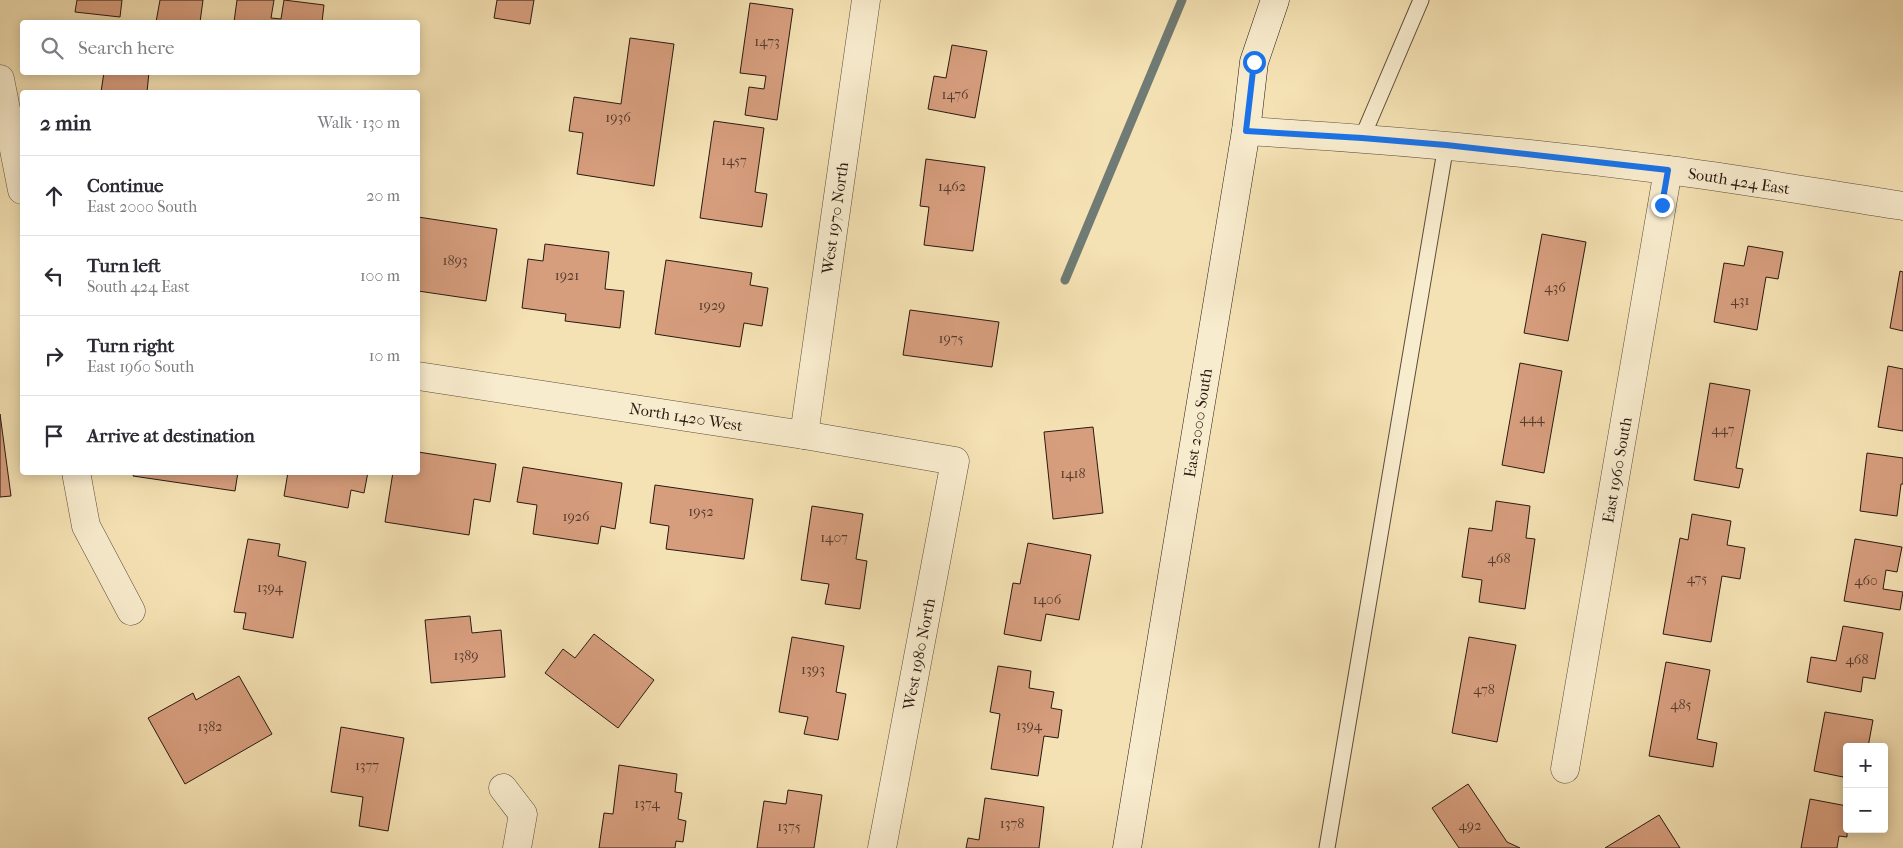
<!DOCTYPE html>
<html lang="en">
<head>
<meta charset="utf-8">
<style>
	body { margin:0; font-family:"IM FELL French Canon",serif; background:#f7f7f7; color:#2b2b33 }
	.controls { position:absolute; right:15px; bottom:15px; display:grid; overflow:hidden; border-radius:5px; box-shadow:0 2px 12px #0003 }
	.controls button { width:45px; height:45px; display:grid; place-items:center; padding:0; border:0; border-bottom:1px solid #e1e1e2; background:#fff; color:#2b2b33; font:25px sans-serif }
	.stop { position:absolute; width:15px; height:15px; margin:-11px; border:4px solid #1a73e8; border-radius:50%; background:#fff }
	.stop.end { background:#1a73e8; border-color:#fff; box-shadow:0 1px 5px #0008 }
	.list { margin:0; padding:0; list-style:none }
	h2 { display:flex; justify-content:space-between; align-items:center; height:65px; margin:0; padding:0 20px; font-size:21px }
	h2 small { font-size:16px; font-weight:400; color:#7c7c81 }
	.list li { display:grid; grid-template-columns:32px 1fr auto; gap:15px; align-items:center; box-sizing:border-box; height:80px; padding:0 20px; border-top:1px solid #e1e1e2 }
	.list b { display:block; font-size:19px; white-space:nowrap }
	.list p { margin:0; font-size:16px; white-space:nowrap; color:#7c7c81 }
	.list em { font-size:16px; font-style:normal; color:#7c7c81 }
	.icon { flex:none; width:28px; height:28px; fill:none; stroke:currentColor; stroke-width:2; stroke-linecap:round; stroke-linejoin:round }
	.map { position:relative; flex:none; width:1903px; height:848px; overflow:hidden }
	.search { position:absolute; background:#fff; box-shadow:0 2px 12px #0003; left:20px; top:20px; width:400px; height:55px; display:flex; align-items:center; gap:12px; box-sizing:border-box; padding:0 18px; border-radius:5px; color:#7c7c81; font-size:19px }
	.panel { position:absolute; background:#fff; box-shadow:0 2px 12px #0003; left:20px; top:90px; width:400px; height:385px; border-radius:5px }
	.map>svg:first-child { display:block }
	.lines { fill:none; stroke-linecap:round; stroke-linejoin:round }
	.stream { stroke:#6f7b74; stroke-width:9 }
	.building { fill:#d79e7e; stroke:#291912 }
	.lane-casing { stroke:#5c4b3a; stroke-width:17 }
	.street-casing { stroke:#5c4b3a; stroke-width:29 }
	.secondary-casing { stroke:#291912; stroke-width:29 }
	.lane { stroke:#f8ecce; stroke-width:15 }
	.street { stroke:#f8ecce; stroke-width:28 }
	.secondary { stroke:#f8ecce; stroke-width:28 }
	.route { stroke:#1a73e8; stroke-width:6 }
	.labels { text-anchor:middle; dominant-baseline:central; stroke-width:4; stroke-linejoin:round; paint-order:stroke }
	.number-label { font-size:14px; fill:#543a2d }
	.street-label { font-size:16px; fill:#291912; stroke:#f8ecce }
</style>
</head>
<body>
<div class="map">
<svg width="1903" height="848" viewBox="0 0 1903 848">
	<rect width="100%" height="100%" fill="#f5e2b4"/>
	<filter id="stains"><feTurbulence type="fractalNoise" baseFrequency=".004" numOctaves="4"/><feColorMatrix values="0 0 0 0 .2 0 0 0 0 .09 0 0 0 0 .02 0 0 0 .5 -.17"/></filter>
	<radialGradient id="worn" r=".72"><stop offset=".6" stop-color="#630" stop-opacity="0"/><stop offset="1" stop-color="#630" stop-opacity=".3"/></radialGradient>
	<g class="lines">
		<polyline class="stream" points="1065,280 1182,0"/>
	</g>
	<g class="building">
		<polygon points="77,0 122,0 120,17 75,12"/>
		<polygon points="160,0 203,0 200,22 156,22"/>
		<polygon points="237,0 274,0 271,18 281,19 284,0 324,5 322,22 234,22"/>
		<polygon points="497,0 534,0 530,24 494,18"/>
		<polygon points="750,3 793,9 777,120 745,115 749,87 764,89 766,76 740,73"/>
		<polygon points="630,38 674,44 654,186 577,174 583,133 569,131 574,97 621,104"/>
		<polygon points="952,45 987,51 975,118 928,109 934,76 946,78"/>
		<polygon points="104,72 149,72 147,92 101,92"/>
		<polygon points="714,121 764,128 755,192 767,194 762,227 700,218"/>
		<polygon points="926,159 985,167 973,251 924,245 929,207 920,206"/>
		<polygon points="418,217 497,229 486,301 418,291"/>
		<polygon points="1542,234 1586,242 1568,341 1524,333"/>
		<polygon points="545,244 609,252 605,289 624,291 620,328 565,321 566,314 522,308 528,259 543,261"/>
		<polygon points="1748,246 1783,252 1778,279 1766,277 1757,330 1714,322 1724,263 1744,266"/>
		<polygon points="666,260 752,273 750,285 768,288 762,326 744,323 740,347 655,334"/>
		<polygon points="1900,271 1903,272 1903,331 1890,328"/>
		<polygon points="910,310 999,322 992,367 903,355"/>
		<polygon points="1520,363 1562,371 1544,473 1502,465"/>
		<polygon points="1888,366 1903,369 1903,431 1878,427"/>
		<polygon points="1710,383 1750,390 1736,468 1743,469 1739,488 1694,480"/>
		<polygon points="0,414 11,496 0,497"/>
		<polygon points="1093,427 1103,513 1053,519 1044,432"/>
		<polygon points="418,452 496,464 490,502 474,499 469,535 385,522 393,472 418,472"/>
		<polygon points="1867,453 1903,458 1903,484 1901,484 1897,516 1860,511"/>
		<polygon points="523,467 622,483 615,529 601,526 598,544 533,534 537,505 517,502"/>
		<polygon points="134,472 238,472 235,491 133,476"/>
		<polygon points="288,472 368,472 364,493 351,490 348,508 284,496"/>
		<polygon points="655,485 753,499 744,559 666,549 669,526 650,523"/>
		<polygon points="1496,501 1530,506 1526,538 1535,539 1525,609 1479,602 1482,580 1462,577 1469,528 1492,531"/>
		<polygon points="812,506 863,514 856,559 867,561 860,609 825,604 829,584 801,580"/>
		<polygon points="1692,514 1731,521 1727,545 1745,548 1740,579 1722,576 1711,642 1663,634 1680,538 1688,540"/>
		<polygon points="248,539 280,544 278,556 306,562 293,638 243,629 246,613 234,612"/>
		<polygon points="1855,539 1902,547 1897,572 1886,570 1883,589 1903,592 1900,610 1844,601"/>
		<polygon points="1028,543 1091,555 1079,620 1046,614 1041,641 1004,634 1013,583 1020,584"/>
		<polygon points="470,616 472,633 501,630 505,677 431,683 425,620"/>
		<polygon points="1843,626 1883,633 1875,679 1863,677 1861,692 1807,682 1811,657 1836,661"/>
		<polygon points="594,634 654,680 618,728 545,673 563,649 575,658"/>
		<polygon points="792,637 844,646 836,692 846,694 838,740 804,734 808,717 779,712"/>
		<polygon points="1469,637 1516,645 1497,742 1452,733"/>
		<polygon points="1666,662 1710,670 1697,739 1717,743 1713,767 1649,756"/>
		<polygon points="998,666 1031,671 1029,688 1054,692 1051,708 1062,710 1058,738 1044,736 1038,776 991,769 1000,714 990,712"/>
		<polygon points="239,676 272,734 185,784 148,718 193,693 196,700"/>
		<polygon points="1825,712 1873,720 1868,747 1847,747 1847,762 1843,777 1814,771"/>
		<polygon points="341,727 404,738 388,831 359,826 363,797 331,792"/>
		<polygon points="619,765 677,774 675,792 682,793 678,819 686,821 683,842 676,841 675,848 599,848 604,813 613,814"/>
		<polygon points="1468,784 1507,842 1520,848 1459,848 1432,808"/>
		<polygon points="788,790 822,795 814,848 757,848 764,801 786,804"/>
		<polygon points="985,798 1044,807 1039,848 966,848 968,838 979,840"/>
		<polygon points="1810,799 1847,806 1847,837 1839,836 1837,848 1801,848"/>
		<polygon points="1659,815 1680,848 1605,848"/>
	</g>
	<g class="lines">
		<defs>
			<g id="lane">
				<polyline points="1362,138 1421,0"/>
				<polyline points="1327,848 1446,145"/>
			</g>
			<g id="street">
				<polyline points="0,79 22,190"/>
				<path d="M 1246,131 C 1387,139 1527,152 1668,170 C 1746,180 1825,194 1903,206"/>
				<polyline points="418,376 804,435 955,461 882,848"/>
				<polyline points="804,435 866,0"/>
				<polyline points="76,472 86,526 131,611"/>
				<polyline points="1565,769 1668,170"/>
				<polyline points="503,788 523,814 517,848"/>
			</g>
			<polyline id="secondary" points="1127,848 1246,131 1254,62 1275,0"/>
		</defs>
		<use href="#lane" class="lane-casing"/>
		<use href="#street" class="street-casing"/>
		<use href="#secondary" class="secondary-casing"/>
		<use href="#lane" class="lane"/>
		<use href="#street" class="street"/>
		<use href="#secondary" class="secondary"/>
	</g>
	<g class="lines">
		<polyline class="route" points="1254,62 1246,131 1362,138 1446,145 1668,170 1662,205"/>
	</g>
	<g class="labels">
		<g class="number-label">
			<text x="767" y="41">1473</text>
			<text x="955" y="94">1476</text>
			<text x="618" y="117">1936</text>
			<text x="734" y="160">1457</text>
			<text x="952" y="186">1462</text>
			<text x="455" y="260">1893</text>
			<text x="567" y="275">1921</text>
			<text x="1555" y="287">436</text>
			<text x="1740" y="300">431</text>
			<text x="712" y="305">1929</text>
			<text x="951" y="338">1975</text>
			<text x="1532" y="418">444</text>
			<text x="1723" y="429">447</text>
			<text x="1073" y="473">1418</text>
			<text x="701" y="511">1952</text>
			<text x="576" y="516">1926</text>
			<text x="834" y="537">1407</text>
			<text x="1499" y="558">468</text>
			<text x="1697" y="578">475</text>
			<text x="1866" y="580">460</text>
			<text x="270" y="587">1394</text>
			<text x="1047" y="599">1406</text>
			<text x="466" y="655">1389</text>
			<text x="1857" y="659">468</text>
			<text x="813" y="669">1393</text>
			<text x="1484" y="689">478</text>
			<text x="1681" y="704">485</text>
			<text x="1029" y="725">1394</text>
			<text x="210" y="726">1382</text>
			<text x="367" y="765">1377</text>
			<text x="647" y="803">1374</text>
			<text x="1012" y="823">1378</text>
			<text x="1470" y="825">492</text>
			<text x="789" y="826">1375</text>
		</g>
		<g class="street-label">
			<text transform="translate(1739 181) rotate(9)">South 424 East</text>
			<text transform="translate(835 218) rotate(-82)">West 1970 North</text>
			<text transform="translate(686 417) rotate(9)">North 1420 West</text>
			<text transform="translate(1198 423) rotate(-81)">East 2000 South</text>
			<text transform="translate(1617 470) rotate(-80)">East 1960 South</text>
			<text transform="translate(919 654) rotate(-79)">West 1980 North</text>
		</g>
	</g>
	<rect width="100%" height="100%" filter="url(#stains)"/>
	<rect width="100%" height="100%" fill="url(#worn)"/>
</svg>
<div class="controls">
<button>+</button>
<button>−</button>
</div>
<div class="stop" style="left:1254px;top:62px"></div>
<div class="stop end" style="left:1662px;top:205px"></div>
<div class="search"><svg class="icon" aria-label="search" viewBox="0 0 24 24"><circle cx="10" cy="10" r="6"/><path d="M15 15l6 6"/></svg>Search here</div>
<section class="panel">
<h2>2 min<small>Walk · 130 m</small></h2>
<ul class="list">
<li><svg class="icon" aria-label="ahead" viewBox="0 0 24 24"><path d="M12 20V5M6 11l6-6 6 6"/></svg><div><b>Continue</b><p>East 2000 South</p></div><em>20 m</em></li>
<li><svg class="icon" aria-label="left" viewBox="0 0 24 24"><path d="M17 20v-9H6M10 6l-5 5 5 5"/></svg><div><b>Turn left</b><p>South 424 East</p></div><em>100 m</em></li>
<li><svg class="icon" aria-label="right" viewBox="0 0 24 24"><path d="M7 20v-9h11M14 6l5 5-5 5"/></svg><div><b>Turn right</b><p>East 1960 South</p></div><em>10 m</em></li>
<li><svg class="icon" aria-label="arrive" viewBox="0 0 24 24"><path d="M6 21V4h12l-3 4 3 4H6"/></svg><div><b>Arrive at destination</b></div></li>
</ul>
</section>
</div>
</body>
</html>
